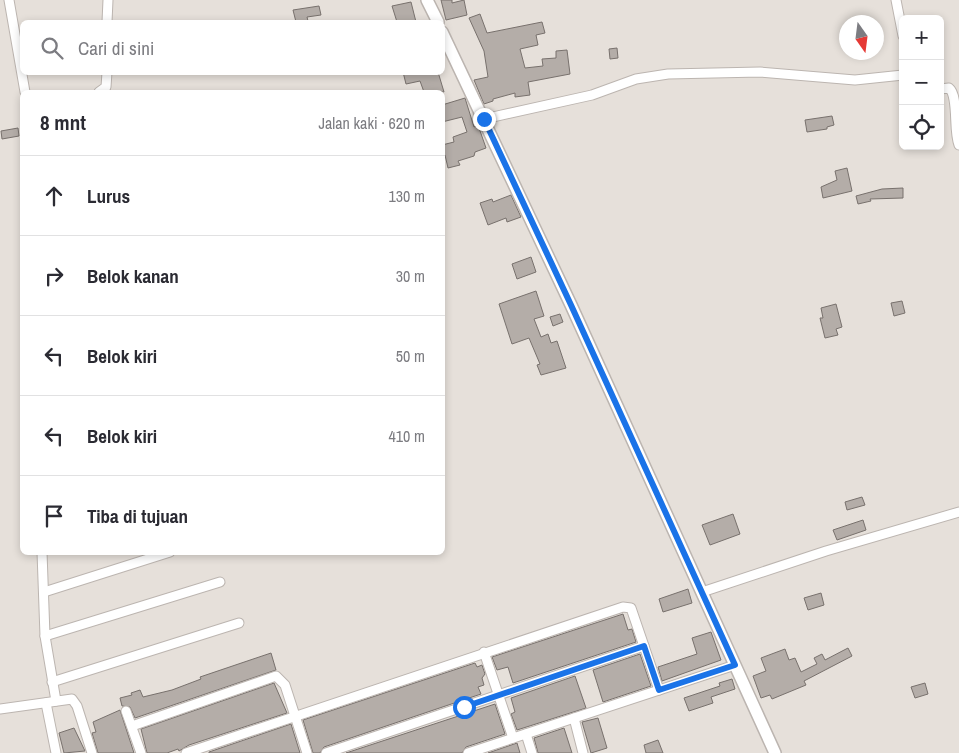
<!DOCTYPE html>
<html lang="id">
<head>
<meta charset="utf-8">
<style>
	body { margin:0; font-family:"Archivo Narrow",sans-serif; background:#f7f7f7; color:#2b2b33 }
	.controls { position:absolute; right:15px; top:15px; display:grid; overflow:hidden; border-radius:8px; box-shadow:0 2px 8px #0003 }
	.controls button { width:45px; height:45px; display:grid; place-items:center; padding:0; border:0; border-bottom:1px solid #e1e1e2; background:#fff; color:#2b2b33; font:25px sans-serif }
	.compass { position:absolute; left:839px; top:15px; width:45px; height:45px; border-radius:50%; background:#fff; box-shadow:0 2px 8px #0003; rotate:166deg }
	.stop { position:absolute; width:15px; height:15px; margin:-11px; border:4px solid #1a73e8; border-radius:50%; background:#fff }
	.stop.end { background:#1a73e8; border-color:#fff; box-shadow:0 1px 5px #0008 }
	.list { margin:0; padding:0; list-style:none }
	h2 { display:flex; justify-content:space-between; align-items:center; height:65px; margin:0; padding:0 20px; font-size:21px }
	h2 small { font-size:16px; font-weight:400; color:#7c7c81 }
	.list li { display:grid; grid-template-columns:32px 1fr auto; gap:15px; align-items:center; box-sizing:border-box; height:80px; padding:0 20px; border-top:1px solid #e1e1e2 }
	.list b { display:block; font-size:19px; white-space:nowrap }
	.list em { font-size:16px; font-style:normal; color:#7c7c81 }
	.icon { flex:none; width:28px; height:28px; fill:none; stroke:currentColor; stroke-width:2; stroke-linecap:round; stroke-linejoin:round }
	.map { position:relative; flex:none; width:959px; height:753px; overflow:hidden }
	.search { position:absolute; background:#fff; box-shadow:0 2px 8px #0003; left:20px; top:20px; width:425px; height:55px; display:flex; align-items:center; gap:12px; box-sizing:border-box; padding:0 18px; border-radius:8px; color:#7c7c81; font-size:19px }
	.panel { position:absolute; background:#fff; box-shadow:0 2px 8px #0003; left:20px; top:90px; width:425px; height:465px; border-radius:8px }
	.map>svg:first-child { display:block }
	.building { fill:#b4ada8; stroke:#78716d }
	.lines { fill:none; stroke-linecap:round; stroke-linejoin:round }
	.street-casing { stroke:#bcb5b0; stroke-width:11 }
	.secondary-casing { stroke:#bcb5b0; stroke-width:14 }
	.street { stroke:#fff; stroke-width:9 }
	.secondary { stroke:#fff; stroke-width:11 }
	.route { stroke:#1a73e8; stroke-width:6 }
</style>
</head>
<body>
<div class="map">
<svg width="959" height="753" viewBox="0 0 959 753">
	<rect width="100%" height="100%" fill="#e6e0da"/>
	<g class="building">
		<polygon points="441,0 452,0 452,3 464,0 467,15 446,20"/>
		<polygon points="411,2 416,22 397,22 392,6"/>
		<polygon points="319,6 321,15 307,17 308,21 296,22 293,10"/>
		<polygon points="480,14 487,33 542,22 545,33 536,35 538,45 520,49 525,68 543,66 542,59 556,58 556,51 567,50 570,74 528,82 530,95 515,97 515,93 493,99 493,101 484,104 474,80 488,77 484,51 469,18"/>
		<polygon points="617,48 618,58 610,59 609,49"/>
		<polygon points="403,72 438,72 444,92 424,92 420,81 406,84"/>
		<polygon points="465,98 474,127 478,125 486,148 475,152 474,156 458,161 460,165 448,168 445,155 442,156 442,145 454,142 453,137 467,132 462,117 442,122 442,105"/>
		<polygon points="832,116 834,125 827,127 827,129 807,132 805,120"/>
		<polygon points="18,128 19,136 2,139 1,131"/>
		<polygon points="847,168 852,191 823,198 821,187 837,180 835,171"/>
		<polygon points="903,188 903,198 870,199 871,201 858,204 856,196 882,189"/>
		<polygon points="511,195 521,217 507,222 506,218 488,225 480,203 492,199 493,202"/>
		<polygon points="531,257 536,272 517,279 512,264"/>
		<polygon points="536,291 544,316 534,319 541,337 548,334 551,343 557,341 566,368 541,375 537,365 540,364 529,338 512,344 499,304"/>
		<polygon points="902,301 905,313 894,316 891,303"/>
		<polygon points="836,304 842,327 836,329 838,335 825,338 820,318 823,318 821,308"/>
		<polygon points="560,314 563,322 553,326 550,317"/>
		<polygon points="862,497 865,505 847,510 845,502"/>
		<polygon points="733,514 740,534 710,545 702,525"/>
		<polygon points="863,520 866,530 837,540 833,530"/>
		<polygon points="688,589 692,603 663,612 659,599"/>
		<polygon points="821,593 824,605 808,610 804,598"/>
		<polygon points="623,614 628,630 632,629 636,642 513,683 508,667 497,670 492,657"/>
		<polygon points="711,632 721,660 662,681 658,667 697,654 692,638"/>
		<polygon points="848,648 852,656 804,681 806,685 772,699 770,695 761,698 753,676 766,671 761,658 785,649 789,660 795,658 801,672 817,664 814,658 822,654 825,660"/>
		<polygon points="271,653 276,670 135,718 130,707 122,706 120,698 132,695 131,693 140,690 143,697 172,690 201,679 200,677"/>
		<polygon points="640,654 651,686 603,702 593,670"/>
		<polygon points="475,663 477,667 482,665 485,674 482,678 484,685 478,687 481,694 324,747 320,753 313,753 303,720"/>
		<polygon points="575,676 586,708 517,730 511,714 515,712 511,698"/>
		<polygon points="732,679 735,689 711,697 713,703 689,711 684,698 720,686 719,683"/>
		<polygon points="274,683 287,713 189,745 179,751 178,749 167,753 147,753 141,729"/>
		<polygon points="925,683 928,694 915,698 911,687"/>
		<polygon points="495,704 505,734 466,747 462,753 346,753"/>
		<polygon points="120,710 134,753 98,753 92,733 96,732 93,722"/>
		<polygon points="598,718 607,748 591,753 582,722"/>
		<polygon points="291,724 300,753 209,753 209,752"/>
		<polygon points="74,728 85,751 64,753 59,733"/>
		<polygon points="564,728 572,753 538,753 534,738"/>
		<polygon points="658,740 663,753 646,753 644,745"/>
		<polygon points="517,743 520,753 488,753"/>
	</g>
	<g class="lines">
		<defs>
			<g id="street">
				<polyline points="9,0 25,92"/>
				<polyline points="896,0 903,36"/>
				<polyline points="107,22 108,0"/>
				<path d="M 940,89 L 949,88 C 959,96 953,131 959,145"/>
				<polyline points="99,92 106,87 107,72"/>
				<polyline points="484,119 592,95 636,79 668,74 760,72 855,80 903,75"/>
				<polyline points="42,552 45,636 56,701"/>
				<polyline points="44,592 170,552"/>
				<polyline points="702,592 826,551 959,512"/>
				<polyline points="45,636 220,582"/>
				<polyline points="484,652 513,738"/>
				<polyline points="52,682 239,623"/>
				<polyline points="46,703 56,753"/>
				<polyline points="0,709 72,699 77,706 92,753"/>
				<polyline points="126,711 141,753"/>
				<polyline points="574,718 583,753"/>
				<polyline points="132,726 276,676 285,685 307,753"/>
				<polyline points="526,734 532,753"/>
				<polyline points="186,753 623,607 631,608 659,690"/>
				<polyline points="326,753 644,646"/>
				<polyline points="468,753 735,665"/>
			</g>
			<g id="secondary">
				<polyline points="427,0 438,22"/>
				<polyline points="442,32 571,305 775,753"/>
			</g>
		</defs>
		<use href="#street" class="street-casing"/>
		<use href="#secondary" class="secondary-casing"/>
		<use href="#street" class="street"/>
		<use href="#secondary" class="secondary"/>
	</g>
	<g class="lines">
		<polyline class="route" points="464,707 644,646 659,690 735,665 571,305 484,119"/>
	</g>
</svg>
<div class="controls">
<button>+</button>
<button>−</button>
<button><svg class="icon" aria-label="locate" viewBox="0 0 24 24"><circle cx="12" cy="12" r="6"/><path d="M12 2v4M12 18v4M2 12h4M18 12h4"/></svg></button>
</div>
<svg class="compass" viewBox="-18 -18 36 36"><path d="M0-13l5 13h-10z" fill="#e53935"/><path d="M0 13l5-13h-10z" fill="#7c7c81"/></svg>
<div class="stop" style="left:464px;top:707px"></div>
<div class="stop end" style="left:484px;top:119px"></div>
<div class="search"><svg class="icon" aria-label="search" viewBox="0 0 24 24"><circle cx="10" cy="10" r="6"/><path d="M15 15l6 6"/></svg>Cari di sini</div>
<section class="panel">
<h2>8 mnt<small>Jalan kaki · 620 m</small></h2>
<ul class="list">
<li><svg class="icon" aria-label="ahead" viewBox="0 0 24 24"><path d="M12 20V5M6 11l6-6 6 6"/></svg><div><b>Lurus</b></div><em>130 m</em></li>
<li><svg class="icon" aria-label="right" viewBox="0 0 24 24"><path d="M7 20v-9h11M14 6l5 5-5 5"/></svg><div><b>Belok kanan</b></div><em>30 m</em></li>
<li><svg class="icon" aria-label="left" viewBox="0 0 24 24"><path d="M17 20v-9H6M10 6l-5 5 5 5"/></svg><div><b>Belok kiri</b></div><em>50 m</em></li>
<li><svg class="icon" aria-label="left" viewBox="0 0 24 24"><path d="M17 20v-9H6M10 6l-5 5 5 5"/></svg><div><b>Belok kiri</b></div><em>410 m</em></li>
<li><svg class="icon" aria-label="arrive" viewBox="0 0 24 24"><path d="M6 21V4h12l-3 4 3 4H6"/></svg><div><b>Tiba di tujuan</b></div></li>
</ul>
</section>
</div>
</body>
</html>
